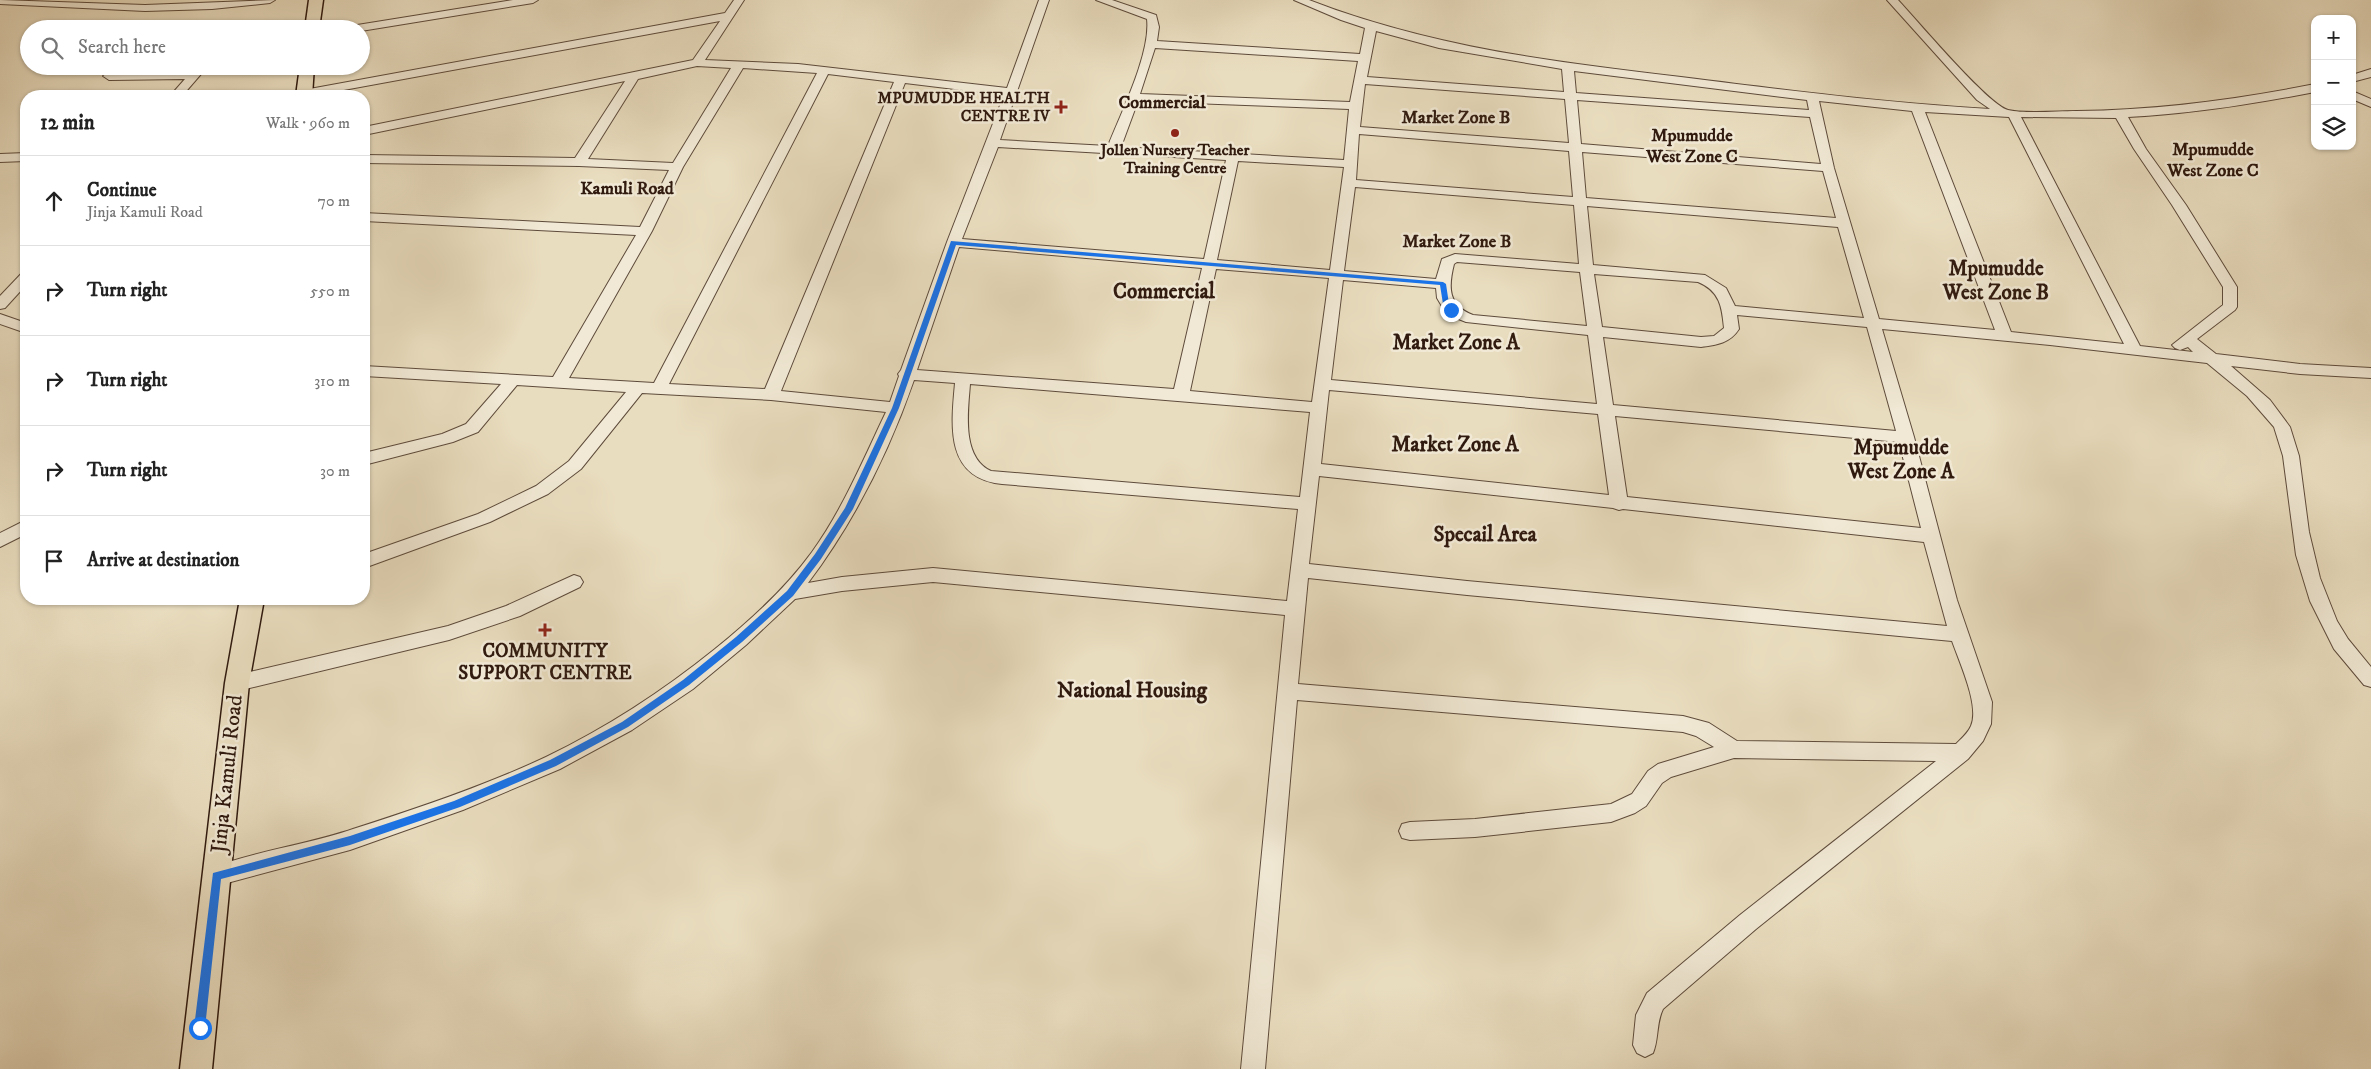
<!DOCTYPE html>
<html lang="en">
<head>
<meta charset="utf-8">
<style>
	body { margin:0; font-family:"IM FELL DW Pica",serif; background:#f6f6f6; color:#222 }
	.controls { position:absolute; right:15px; top:15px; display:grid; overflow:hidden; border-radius:10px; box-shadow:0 1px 4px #0004 }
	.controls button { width:45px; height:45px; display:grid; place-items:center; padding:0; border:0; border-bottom:1px solid #e0e0e0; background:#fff; color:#222; font:25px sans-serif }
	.stop { position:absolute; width:15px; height:15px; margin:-11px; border:4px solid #1a73e8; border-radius:50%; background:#fff }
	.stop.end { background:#1a73e8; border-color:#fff; box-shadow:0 1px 5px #0008 }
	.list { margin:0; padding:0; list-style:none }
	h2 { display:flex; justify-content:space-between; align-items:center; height:65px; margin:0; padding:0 20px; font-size:21px }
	h2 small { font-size:16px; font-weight:400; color:#767676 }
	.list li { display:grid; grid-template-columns:32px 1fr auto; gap:15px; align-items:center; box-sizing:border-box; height:90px; padding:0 20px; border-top:1px solid #e0e0e0 }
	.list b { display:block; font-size:19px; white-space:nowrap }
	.list p { margin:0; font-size:16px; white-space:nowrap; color:#767676 }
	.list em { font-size:16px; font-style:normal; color:#767676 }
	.icon { flex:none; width:28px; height:28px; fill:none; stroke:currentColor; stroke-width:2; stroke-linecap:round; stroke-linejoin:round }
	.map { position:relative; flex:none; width:2371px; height:1069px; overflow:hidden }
	.search { position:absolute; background:#fff; box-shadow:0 1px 4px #0004; left:20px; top:20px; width:350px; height:55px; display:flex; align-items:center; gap:12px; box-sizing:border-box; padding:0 18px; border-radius:28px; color:#767676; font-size:19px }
	.panel { position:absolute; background:#fff; box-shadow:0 1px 4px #0004; left:20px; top:90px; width:350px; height:515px; border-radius:20px }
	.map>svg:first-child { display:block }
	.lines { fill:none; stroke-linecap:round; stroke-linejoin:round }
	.minor-casing { stroke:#5e4b3b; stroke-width:2 }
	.major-casing { stroke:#301a0f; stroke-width:3 }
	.minor { fill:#f1e9d5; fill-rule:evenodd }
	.major { fill:#e9ddbf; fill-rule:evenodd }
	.route { fill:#1a73e8 }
	.poi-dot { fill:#8f2418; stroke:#f1e9d5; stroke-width:2 }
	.labels { text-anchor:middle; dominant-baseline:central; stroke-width:5; stroke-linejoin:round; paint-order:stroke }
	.far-poi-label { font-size:16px; font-weight:bold; fill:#301a0f; stroke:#f1e9d5; text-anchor:end }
	.far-quarter-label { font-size:18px; font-weight:bold; fill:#301a0f; stroke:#f1e9d5 }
	.poi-label { font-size:19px; font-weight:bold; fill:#301a0f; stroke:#f1e9d5 }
	.quarter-label { font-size:21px; font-weight:bold; fill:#301a0f; stroke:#f1e9d5 }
	.near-street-label { font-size:22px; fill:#301a0f; stroke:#f1e9d5 }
</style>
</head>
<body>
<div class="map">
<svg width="2371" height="1069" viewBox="0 0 2371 1069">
	<rect width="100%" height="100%" fill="#e9ddbf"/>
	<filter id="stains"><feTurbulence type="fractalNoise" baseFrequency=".004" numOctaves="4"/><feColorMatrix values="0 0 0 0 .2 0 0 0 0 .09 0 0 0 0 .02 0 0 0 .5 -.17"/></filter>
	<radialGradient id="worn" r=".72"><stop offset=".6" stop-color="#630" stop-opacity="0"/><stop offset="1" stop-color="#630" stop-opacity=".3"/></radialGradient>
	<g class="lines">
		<defs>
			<g id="minor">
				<polygon points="0,0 145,5 275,0 270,3 212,9 145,11 0,4"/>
				<polygon points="513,0 538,0 533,3 361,31 361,29 346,29 351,26"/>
				<path d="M 734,0 L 744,0 L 705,60 L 798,64 L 1007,88 L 1039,0 L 1049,0 L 1000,140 L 1108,146 C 1121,113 1151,53 1147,19 L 1096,0 L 1112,0 L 1156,15 L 1159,27 L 1157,41 L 1360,54 L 1365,28 L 1341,20 L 1294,0 L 1309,0 C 1430,47 1553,62 1681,77 C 1784,90 1887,103 1990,109 L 1977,100 L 1887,0 L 1898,0 C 1916,19 1988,105 2008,110 C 2025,114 2058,111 2077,111 C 2157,110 2235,100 2315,84 L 2315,92 C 2253,104 2191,114 2128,117 L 2146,149 L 2186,205 L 2237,287 L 2237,307 L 2235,310 L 2197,339 L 2216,354 L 2300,364 L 2371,368 L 2371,378 L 2300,374 L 2231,366 L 2270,400 L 2290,427 L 2299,456 L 2309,532 L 2320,578 L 2337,621 L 2348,639 L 2371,667 L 2371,687 L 2364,685 L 2334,649 L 2310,601 L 2296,555 L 2283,456 L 2274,427 L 2247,396 L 2207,363 L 2050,345 L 1882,329 L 1914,437 L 1957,600 L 1992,702 L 1991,724 L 1983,741 L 1968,759 L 1756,929 L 1663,1009 C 1656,1023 1659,1039 1653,1053 L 1645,1057 L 1637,1053 L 1633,1045 L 1636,1015 L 1647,993 L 1740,915 L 1936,761 L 1734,758 L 1671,777 L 1662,783 L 1646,806 L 1635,813 L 1611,822 L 1475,837 L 1410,840 L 1402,838 L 1399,831 L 1402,824 L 1410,822 L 1475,819 L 1611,804 L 1632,794 L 1648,771 L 1658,764 L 1714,747 L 1696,736 L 1683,732 L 1297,700 L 1265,1069 L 1241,1069 L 1285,615 L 933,582 L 842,591 L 795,599 L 746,645 L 693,689 L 632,730 L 560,769 L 463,810 L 350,850 L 216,886 L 208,883 L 205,876 L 208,869 C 255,851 306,845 353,829 C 418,808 484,786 546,757 C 606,728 663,691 715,649 C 751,620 785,589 812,552 C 843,509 863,460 886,412 L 771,400 L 642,393 L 581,469 L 548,494 L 490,522 L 364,568 L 364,554 L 478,514 L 536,486 L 569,461 L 626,392 L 517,385 L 478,432 L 453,442 L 364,465 L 364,453 L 442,434 L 466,424 L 501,384 L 364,376 L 364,366 L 553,377 L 636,235 L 364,221 L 364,213 L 640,227 L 669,170 L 579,166 L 364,163 L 364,155 L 575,158 L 625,81 L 364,135 L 364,127 L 693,60 L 720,21 L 311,96 L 300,96 L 298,94 L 304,90 L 725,13 ZM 1376,31 L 1439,48 L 1562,69 L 1564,92 L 1367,77 ZM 1155,48 L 1358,61 L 1350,102 L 1140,94 ZM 697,66 L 731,68 L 673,163 L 588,159 L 638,79 ZM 743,68 L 817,73 L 654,383 L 569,378 L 652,231 L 683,167 ZM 1574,71 L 1807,100 L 1809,110 L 1576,93 ZM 828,74 L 894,82 L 765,389 L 669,384 ZM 905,83 L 1004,95 L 947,242 L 901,370 L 898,374 L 899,376 L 890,402 L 781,391 ZM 1365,84 L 1565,99 L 1569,143 L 1360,127 ZM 1577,100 L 1810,117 L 1821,164 L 1581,144 ZM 1138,101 L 1349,109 L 1344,160 L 1121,147 ZM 1819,101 L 1912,111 L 1995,330 L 1879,319 L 1834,168 ZM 1925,112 L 2009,117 L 2124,344 L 2011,332 ZM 2021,117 L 2116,118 L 2134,149 L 2172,205 L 2223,287 L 2223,305 L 2172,345 L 2175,348 L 2180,350 L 2188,347 L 2193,352 L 2140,346 ZM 1359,134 L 1569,151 L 1573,197 L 1356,180 ZM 998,147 L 1226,160 L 1204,259 L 962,239 ZM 1582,152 L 1823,171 L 1836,218 L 1586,198 ZM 1238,161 L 1344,167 L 1330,270 L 1217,260 ZM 1355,187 L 1574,205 L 1579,264 L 1455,254 L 1442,259 L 1436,279 L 1344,271 ZM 1587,206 L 1838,227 L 1864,318 L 1735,306 L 1726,288 L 1705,275 L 1593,265 ZM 959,247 L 1202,268 L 1174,389 L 917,370 ZM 1457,262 L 1580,272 L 1587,326 L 1473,315 C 1448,305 1448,288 1454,264 ZM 1216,269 L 1329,278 L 1312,402 L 1190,391 ZM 1594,274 L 1698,282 C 1720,291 1722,307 1724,328 L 1714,336 L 1701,337 L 1602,327 ZM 1343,280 L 1436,288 L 1437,298 L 1443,308 L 1456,318 L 1466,322 L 1588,335 L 1597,404 L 1331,380 ZM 1737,315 L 1867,327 L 1896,431 L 1613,405 L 1603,337 L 1701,347 C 1717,345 1730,343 1739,329 ZM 914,380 L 955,383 C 951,426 945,478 1002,484 L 1298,509 L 1287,601 L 933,568 L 842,577 L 808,583 C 854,522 889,452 914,380 ZM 970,384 L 1310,412 L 1300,497 L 991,471 C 961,457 968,411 970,384 ZM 1329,390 L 1598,414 L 1609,495 L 1321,464 ZM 1615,416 L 1899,442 L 1921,528 L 1627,497 ZM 1319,476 L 1613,508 L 1619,510 L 1623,509 L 1924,542 L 1947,626 L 1467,581 L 1309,564 ZM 1308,578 L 1467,595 L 1952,641 C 1959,661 1980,706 1971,726 C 1968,733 1961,739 1956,744 L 1737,741 L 1709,723 L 1683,716 L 1298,684 Z"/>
				<polygon points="195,66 208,66 182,96 170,96 185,79 109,80 103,76 109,72 191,72"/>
				<polygon points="2371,69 2371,77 2352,82 2352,75"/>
				<polygon points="2352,91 2371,99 2371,107 2352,99"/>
				<polygon points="26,153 26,161 0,162 0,154"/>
				<polygon points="26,273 26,285 5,308 0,309 0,296 21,274"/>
				<polygon points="0,314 26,323 26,333 0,324"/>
				<polygon points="26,520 26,534 0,547 0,533"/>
				<polygon points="574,575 580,577 583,582 580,587 520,616 449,640 237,691 230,689 227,683 230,677 237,675 448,626 506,606"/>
			</g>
			<g id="major">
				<polygon points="309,0 323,0 319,29 305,29"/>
				<polygon points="300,66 314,66 312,96 296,96"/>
				<polygon points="240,599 264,599 249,683 212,1069 180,1069 225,683"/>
			</g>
		</defs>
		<use href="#minor" class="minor-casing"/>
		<use href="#major" class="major-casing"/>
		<use href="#minor" class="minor"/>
		<use href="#major" class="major"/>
	</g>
	<polygon class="route" points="951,241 1443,282 1446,284 1449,304 1455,310 1449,312 1443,304 1440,285 956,245 899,408 853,509 821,559 793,596 742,642 689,685 628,727 556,766 460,807 350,845 221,879 205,1028 204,1031 196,1031 194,1028 213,873 350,836 454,801 550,760 622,722 683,680 736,637 787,591 815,554 845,508 892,408"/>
	<g class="poi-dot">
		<path d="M1058.5 99.5h5v5h5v5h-5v5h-5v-5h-5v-5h5z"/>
		<circle cx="1175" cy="133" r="5"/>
		<path d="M542.5 622.5h5v5h5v5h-5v5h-5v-5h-5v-5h5z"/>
	</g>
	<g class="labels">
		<g class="far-poi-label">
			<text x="1050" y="98">MPUMUDDE HEALTH<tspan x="1050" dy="18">CENTRE IV</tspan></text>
			<text x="1175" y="150" text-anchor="middle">Jollen Nursery Teacher<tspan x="1175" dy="18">Training Centre</tspan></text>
		</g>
		<g class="far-quarter-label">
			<text x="1162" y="103">Commercial</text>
			<text x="1456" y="118">Market Zone B</text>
			<text x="1692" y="136">Mpumudde<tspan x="1692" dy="21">West Zone C</tspan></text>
			<text x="2213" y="150">Mpumudde<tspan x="2213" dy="21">West Zone C</tspan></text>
			<text x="627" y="189">Kamuli Road</text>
			<text x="1457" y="242">Market Zone B</text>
		</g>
		<g class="poi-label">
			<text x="545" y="651">COMMUNITY<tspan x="545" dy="22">SUPPORT CENTRE</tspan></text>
		</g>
		<g class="quarter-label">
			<text x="1996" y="269">Mpumudde<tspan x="1996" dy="24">West Zone B</tspan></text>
			<text x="1164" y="292">Commercial</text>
			<text x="1456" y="343">Market Zone A</text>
			<text x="1455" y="445">Market Zone A</text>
			<text x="1901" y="448">Mpumudde<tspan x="1901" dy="24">West Zone A</tspan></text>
			<text x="1485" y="535">Specail Area</text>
			<text x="1132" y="691">National Housing</text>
		</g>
		<g class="near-street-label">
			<text transform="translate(227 774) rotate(-84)">Jinja Kamuli Road</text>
		</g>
	</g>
	<rect width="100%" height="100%" filter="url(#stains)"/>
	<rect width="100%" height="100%" fill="url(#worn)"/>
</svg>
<div class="controls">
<button>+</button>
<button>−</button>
<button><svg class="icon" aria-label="layers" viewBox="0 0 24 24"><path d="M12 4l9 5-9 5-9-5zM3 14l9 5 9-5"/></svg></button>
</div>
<div class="stop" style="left:200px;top:1028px"></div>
<div class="stop end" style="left:1451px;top:310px"></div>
<div class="search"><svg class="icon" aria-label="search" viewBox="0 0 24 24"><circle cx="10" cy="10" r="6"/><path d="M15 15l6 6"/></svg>Search here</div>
<section class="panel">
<h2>12 min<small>Walk · 960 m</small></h2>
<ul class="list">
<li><svg class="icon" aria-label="ahead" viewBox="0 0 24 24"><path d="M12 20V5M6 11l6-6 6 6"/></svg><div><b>Continue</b><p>Jinja Kamuli Road</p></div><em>70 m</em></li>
<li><svg class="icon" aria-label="right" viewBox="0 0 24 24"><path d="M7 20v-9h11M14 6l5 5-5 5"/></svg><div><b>Turn right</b></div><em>550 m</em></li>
<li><svg class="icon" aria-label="right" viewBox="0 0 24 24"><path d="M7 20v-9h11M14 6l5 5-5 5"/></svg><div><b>Turn right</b></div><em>310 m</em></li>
<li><svg class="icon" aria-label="right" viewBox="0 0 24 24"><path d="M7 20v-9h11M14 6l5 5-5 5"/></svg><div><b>Turn right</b></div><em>30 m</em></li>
<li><svg class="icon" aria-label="arrive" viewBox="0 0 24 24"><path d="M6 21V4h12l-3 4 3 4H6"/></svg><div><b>Arrive at destination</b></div></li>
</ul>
</section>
</div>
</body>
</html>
